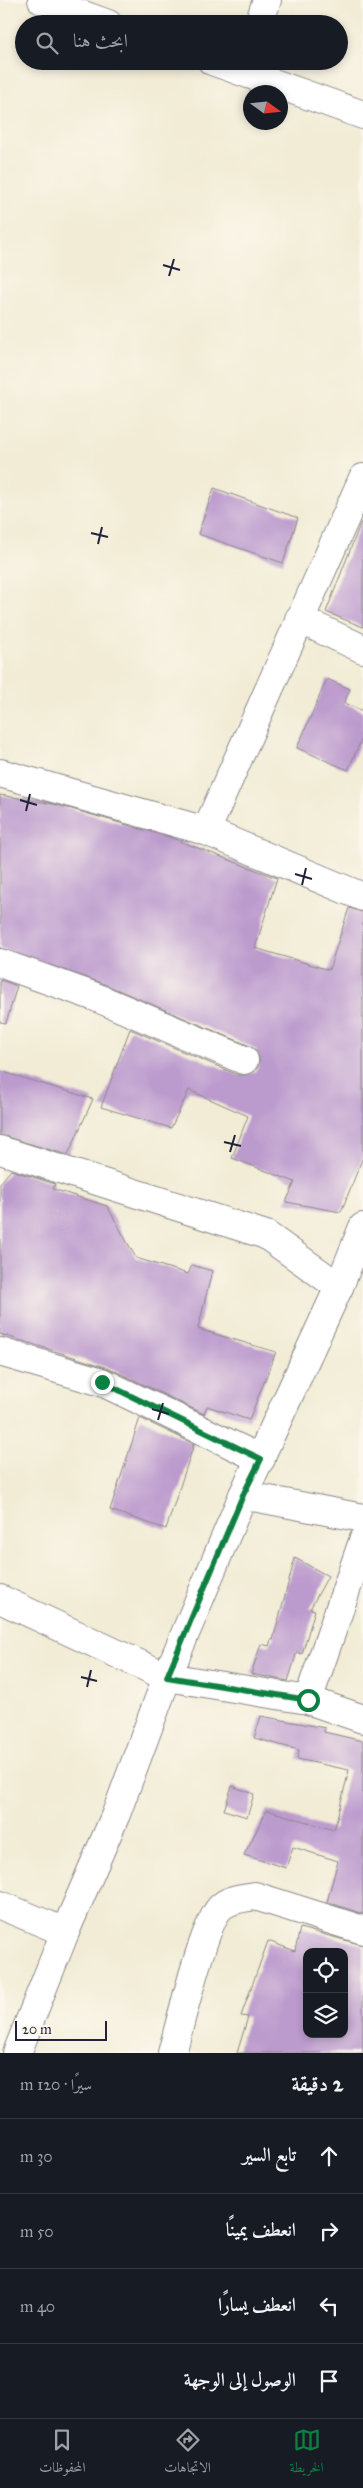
<!DOCTYPE html>
<html lang="ar">
<head>
<meta charset="utf-8">
<style>
	body { margin:0; font-family:"IM FELL Great Primer",Amiri,serif; background:#20242c; color:#f1f3f6; direction:rtl }
	.controls { position:absolute; right:15px; bottom:15px; display:grid; overflow:hidden; border-radius:10px; box-shadow:0 2px 8px #0003 }
	.controls button { width:45px; height:45px; display:grid; place-items:center; padding:0; border:0; border-bottom:1px solid #363941; background:#171b24; color:#f1f3f6; font:25px sans-serif }
	.compass { position:absolute; left:243px; top:85px; width:45px; height:45px; border-radius:50%; background:#171b24; box-shadow:0 2px 8px #0003; rotate:105deg }
	.scale { position:absolute; left:15px; bottom:12px; width:92px; box-sizing:border-box; padding-left:5px; border:2px solid #22223b; border-top:0; font-size:14px; line-height:18px; white-space:nowrap; color:#22223b; -webkit-text-stroke:4px #fbf7ec; paint-order:stroke }
	.stop { position:absolute; width:15px; height:15px; margin:-11px; border:4px solid #0b8043; border-radius:50%; background:#fff }
	.stop.end { background:#0b8043; border-color:#fff; box-shadow:0 1px 5px #0008 }
	.list { margin:0; padding:0; list-style:none }
	h2 { display:flex; justify-content:space-between; align-items:center; height:65px; margin:0; padding:0 20px; font-size:21px }
	h2 small { font-size:16px; font-weight:400; color:#9ea1a6 }
	.list li { display:grid; grid-template-columns:32px 1fr auto; gap:15px; align-items:center; box-sizing:border-box; height:75px; padding:0 20px; border-top:1px solid #363941 }
	.list b { display:block; font-size:19px; white-space:nowrap }
	.list em { font-size:16px; font-style:normal; color:#9ea1a6 }
	.icon { flex:none; width:28px; height:28px; fill:none; stroke:currentColor; stroke-width:2; stroke-linecap:round; stroke-linejoin:round }
	.map { position:relative; flex:none; width:363px; height:2053px; overflow:hidden; direction:ltr }
	.search { position:absolute; background:#171b24; box-shadow:0 2px 8px #0003; left:15px; right:15px; top:15px; height:55px; display:flex; align-items:center; gap:12px; box-sizing:border-box; padding:0 18px; border-radius:28px; color:#9ea1a6; font-size:19px }
	.sheet { height:365px; background:#171b24 }
	nav { display:flex; justify-content:space-around; align-items:center; box-sizing:border-box; height:70px; border-top:1px solid #363941; background:#171b24; font-size:14px; color:#9ea1a6 }
	nav a { display:grid; justify-items:center; gap:2px }
	nav .on { color:#0b8043 }
	.map>svg:first-child { display:block }
	.building { fill:#bb9acd; fill-rule:evenodd }
	.lines { fill:none; stroke-linecap:round; stroke-linejoin:round }
	.minor-casing { stroke:#8a8788; stroke-width:30 }
	.minor { stroke:#fff; stroke-width:28 }
	.route { stroke:#0b8043; stroke-width:6 }
	.ticks { fill:none; stroke:#22223b; stroke-width:2 }
</style>
</head>
<body>
<div class="map">
<svg width="363" height="2053" viewBox="0 0 363 2053">
	<rect width="100%" height="100%" fill="#fbf7ec"/>
	<filter id="ink" filterUnits="userSpaceOnUse"><feTurbulence type="fractalNoise" baseFrequency=".02" numOctaves="2"/><feDisplacementMap in="SourceGraphic" scale="10" xChannelSelector="R" yChannelSelector="G"/><feConvolveMatrix kernelMatrix="1 2 1 2 8 2 1 2 1" color-interpolation-filters="sRGB"/></filter>
	<filter id="wash" filterUnits="userSpaceOnUse"><feTurbulence type="fractalNoise" baseFrequency=".0096" numOctaves="4" result="noise"/><feDisplacementMap in="SourceGraphic" scale="20" xChannelSelector="R" yChannelSelector="G"/><feGaussianBlur stdDeviation="1.12" result="paint"/><feColorMatrix in="noise" values="0 0 0 0 0 0 0 0 0 0 0 0 0 0 0 0 0 1.4 0 .05"/><feComposite in="paint" operator="in"/></filter>
	<g filter="url(#wash)">
		<rect width="100%" height="100%" fill="#f2ecd6"/>
		<g id="blocks">
			<g class="building">
				<polygon points="214,488 298,518 283,563 198,534"/>
				<polygon points="361,522 363,523 363,627 326,612"/>
				<polygon points="327,679 350,689 344,703 363,711 363,736 348,770 297,748"/>
				<polygon points="0,795 54,804 169,837 277,878 255,948 329,970 349,908 363,912 363,1157 341,1212 286,1202 295,1182 232,1158 248,1116 189,1090 171,1128 101,1107 130,1029 238,1075 246,1075 254,1072 259,1066 259,1058 256,1050 250,1046 99,982 0,948"/>
				<polygon points="0,980 17,986 6,1023 0,1022"/>
				<polygon points="0,1071 93,1099 68,1155 0,1135"/>
				<polygon points="11,1170 55,1184 53,1189 107,1206 136,1258 188,1274 192,1265 212,1271 198,1329 276,1352 249,1420 207,1406 204,1414 109,1368 0,1334 0,1183"/>
				<polygon points="140,1418 194,1444 166,1529 110,1510"/>
				<polygon points="295,1558 328,1576 310,1609 315,1610 302,1654 297,1652 288,1681 251,1674 261,1644 269,1646 271,1640 273,1640"/>
				<polygon points="261,1716 325,1728 324,1732 363,1741 363,1914 327,1902 338,1861 293,1847 286,1868 244,1855 267,1810 334,1830 349,1770 297,1759 299,1750 254,1738"/>
				<polygon points="232,1786 254,1794 247,1817 224,1810"/>
				<path d="M 300,1928 L 363,1945 L 363,2053 L 237,2053 L 248,2017 L 241,2016 L 268,1941 L 295,1951 ZM 307,1952 L 344,1952 L 344,2034 L 307,2034 Z"/>
			</g>
		</g>
	</g>
	<g filter="url(#ink)">
		<use href="#blocks" fill-opacity="0" stroke="#8a8788" stroke-width="1"/>
		<g class="lines">
			<defs>
				<g id="minor">
					<polyline points="42,0 108,24"/>
					<polyline points="259,24 267,0"/>
					<polyline points="212,61 363,115"/>
					<polyline points="299,619 363,649"/>
					<polyline points="0,773 206,831 363,897"/>
					<polyline points="206,831 363,478"/>
					<polyline points="0,963 93,996 244,1060"/>
					<polyline points="0,1150 266,1235 339,1287"/>
					<polyline points="0,1352 102,1382 261,1459"/>
					<polyline points="243,1495 363,1518"/>
					<polyline points="0,1599 167,1677 308,1700 363,1719"/>
					<polyline points="308,1700 363,1541"/>
					<polyline points="0,1905 65,1932"/>
					<polyline points="17,2053 65,1932 116,1814 167,1677 243,1495 339,1287 363,1227"/>
					<path d="M 172,2053 C 180,2025 204,1920 222,1906 C 232,1898 244,1898 255,1896 L 363,1930"/>
				</g>
			</defs>
			<use href="#minor" class="minor-casing"/>
			<use href="#minor" class="minor"/>
		</g>
	</g>
	<g class="lines" filter="url(#ink)">
		<polyline class="route" points="102,1382 261,1459 243,1495 167,1677 308,1700"/>
	</g>
	<path class="ticks" d="M 163,265 L 180,270M 169,276 L 174,259M 91,533 L 108,537M 98,544 L 102,527M 20,800 L 37,805M 26,811 L 30,794M 295,874 L 312,879M 302,885 L 306,868M 224,1142 L 241,1146M 230,1152 L 235,1135M 152,1409 L 169,1414M 158,1420 L 163,1403M 81,1677 L 97,1681M 87,1687 L 91,1670"/>
</svg>
<div class="controls">
<button><svg class="icon" aria-label="locate" viewBox="0 0 24 24"><circle cx="12" cy="12" r="6"/><path d="M12 2v4M12 18v4M2 12h4M18 12h4"/></svg></button>
<button><svg class="icon" aria-label="layers" viewBox="0 0 24 24"><path d="M12 4l9 5-9 5-9-5zM3 14l9 5 9-5"/></svg></button>
</div>
<svg class="compass" viewBox="-18 -18 36 36"><path d="M0-13l5 13h-10z" fill="#e53935"/><path d="M0 13l5-13h-10z" fill="#9ea1a6"/></svg>
<div class="scale">20 m</div>
<div class="stop" style="left:308px;top:1700px"></div>
<div class="stop end" style="left:102px;top:1382px"></div>
<div class="search"><svg class="icon" aria-label="search" viewBox="0 0 24 24"><circle cx="10" cy="10" r="6"/><path d="M15 15l6 6"/></svg>ابحث هنا</div>
</div>
<section class="sheet">
<h2>2 دقيقة<small>سيرًا · 120 m</small></h2>
<ul class="list">
<li><svg class="icon" aria-label="ahead" viewBox="0 0 24 24"><path d="M12 20V5M6 11l6-6 6 6"/></svg><div><b>تابع السير</b></div><em>30 m</em></li>
<li><svg class="icon" aria-label="right" viewBox="0 0 24 24"><path d="M7 20v-9h11M14 6l5 5-5 5"/></svg><div><b>انعطف يمينًا</b></div><em>50 m</em></li>
<li><svg class="icon" aria-label="left" viewBox="0 0 24 24"><path d="M17 20v-9H6M10 6l-5 5 5 5"/></svg><div><b>انعطف يسارًا</b></div><em>40 m</em></li>
<li><svg class="icon" aria-label="arrive" viewBox="0 0 24 24"><path d="M6 21V4h12l-3 4 3 4H6"/></svg><div><b>الوصول إلى الوجهة</b></div></li>
</ul>
</section>
<nav>
<a class="on"><svg class="icon" aria-label="map" viewBox="0 0 24 24"><path d="M3 6l6-2 6 2 6-2v14l-6 2-6-2-6 2zM9 4v14M15 6v14"/></svg>الخريطة</a>
<a><svg class="icon" aria-label="directions" viewBox="0 0 24 24"><path d="M12 3l9 9-9 9-9-9zM9 14v-3h6M13 9l2 2-2 2"/></svg>الاتجاهات</a>
<a><svg class="icon" aria-label="saved" viewBox="0 0 24 24"><path d="M7 4h10v16l-5-4-5 4z"/></svg>المحفوظات</a>
</nav>
</body>
</html>
